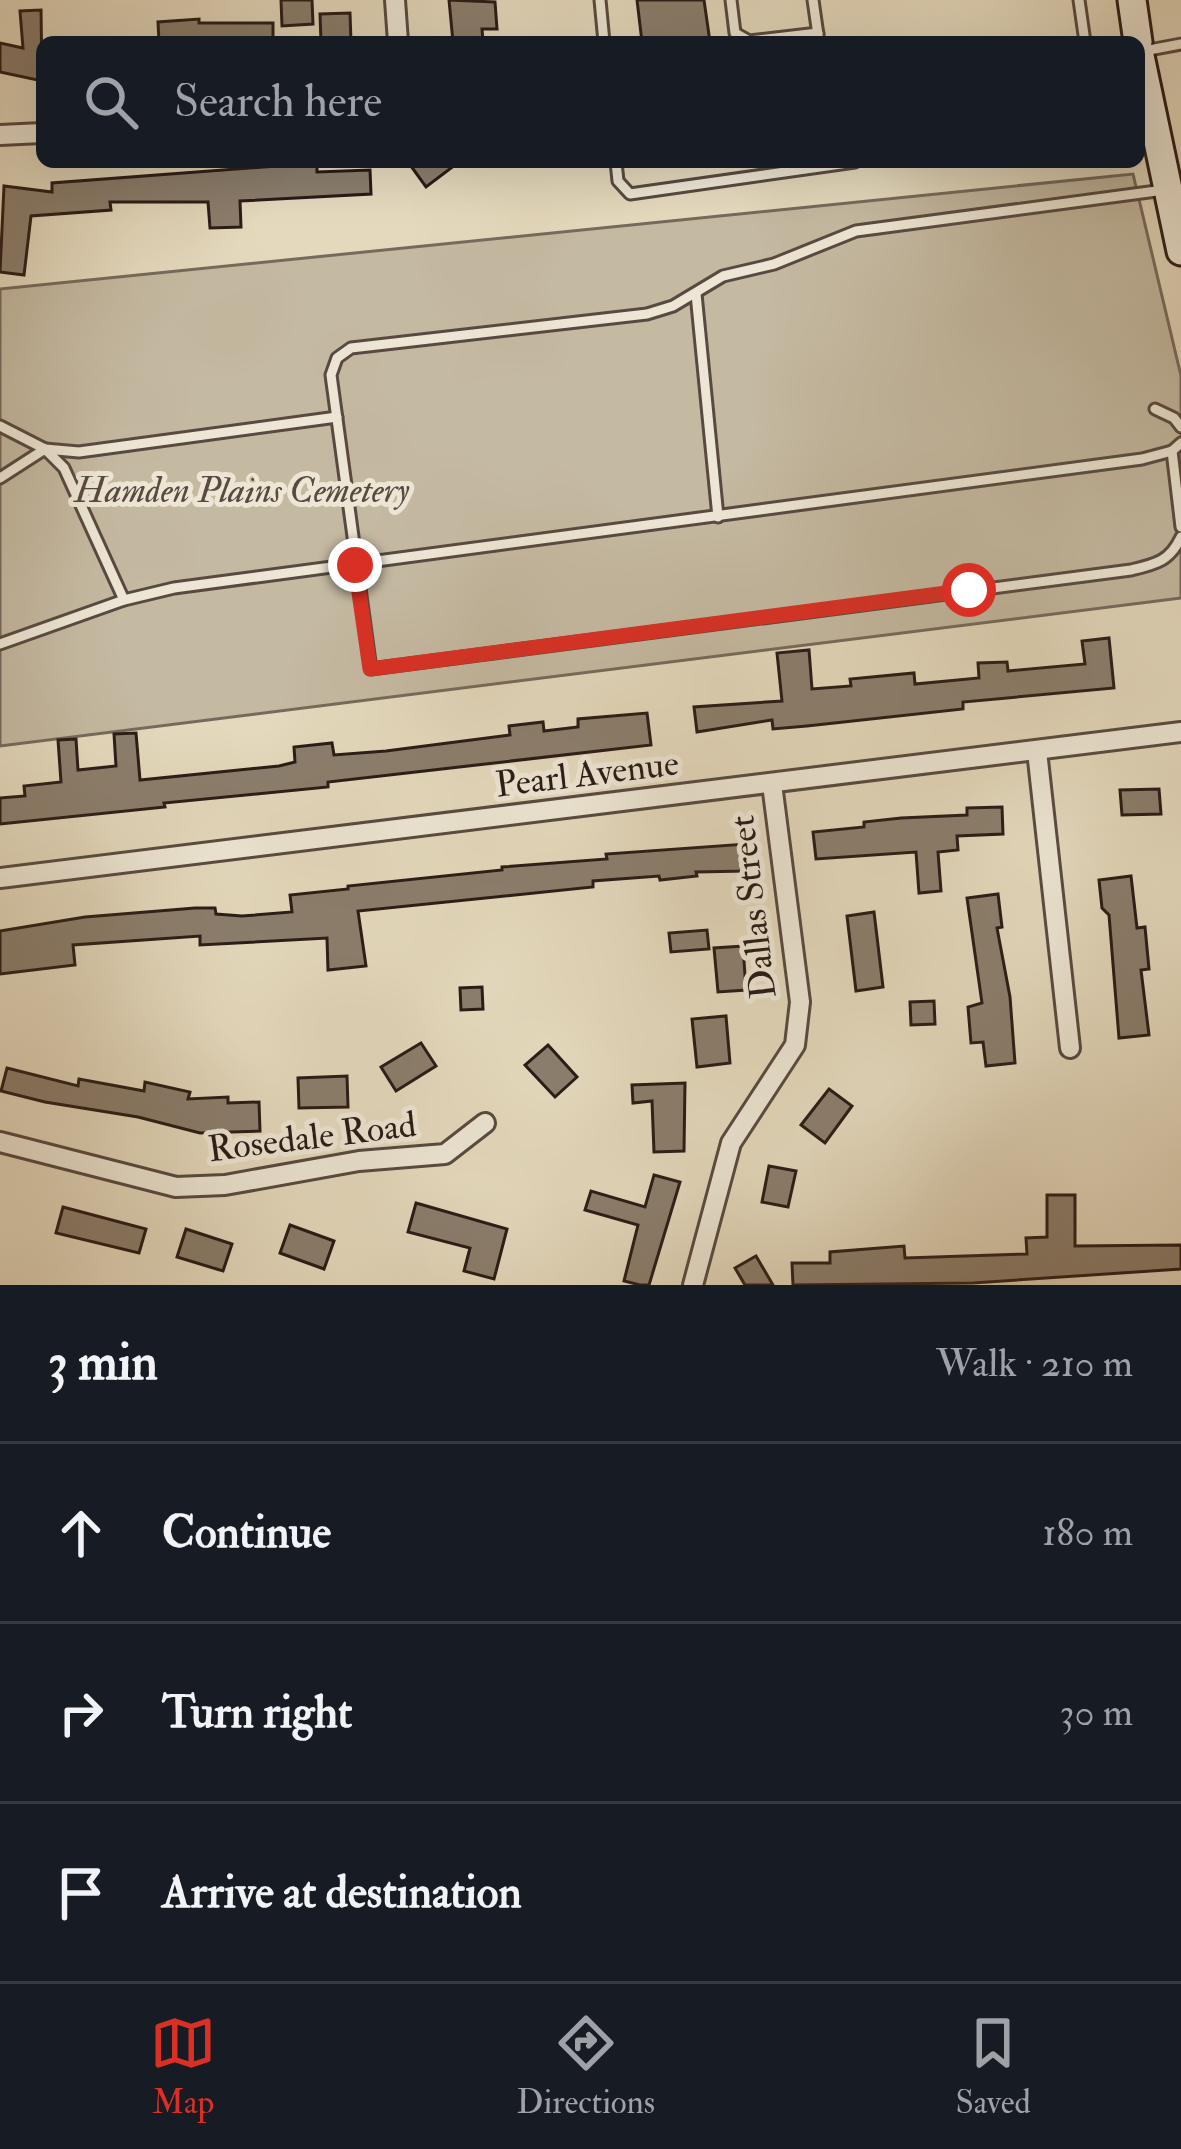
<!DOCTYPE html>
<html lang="en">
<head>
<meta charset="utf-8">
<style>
	body { margin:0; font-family:"IM FELL Double Pica",serif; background:#242831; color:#f1f3f6 }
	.stop { position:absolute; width:36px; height:36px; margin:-27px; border:9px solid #d93025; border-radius:50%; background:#fff }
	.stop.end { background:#d93025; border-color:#fff; box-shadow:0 3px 12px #0008 }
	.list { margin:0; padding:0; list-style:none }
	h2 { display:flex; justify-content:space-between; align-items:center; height:156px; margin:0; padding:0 48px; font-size:51px }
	h2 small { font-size:39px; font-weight:400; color:#9ea1a6 }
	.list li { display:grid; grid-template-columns:78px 1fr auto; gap:36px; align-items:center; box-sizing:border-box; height:180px; padding:0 48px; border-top:3px solid #363941 }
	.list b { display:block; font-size:45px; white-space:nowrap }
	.list em { font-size:39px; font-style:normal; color:#9ea1a6 }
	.icon { flex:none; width:66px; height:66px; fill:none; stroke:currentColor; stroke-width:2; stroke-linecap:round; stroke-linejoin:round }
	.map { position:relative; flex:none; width:1181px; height:1285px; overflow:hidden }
	.search { position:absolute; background:#171b24; box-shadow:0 12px 48px #0002; left:36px; right:36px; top:36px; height:132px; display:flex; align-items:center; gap:30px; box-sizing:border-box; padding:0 42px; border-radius:18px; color:#9ea1a6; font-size:45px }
	.sheet { height:696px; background:#171b24 }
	nav { display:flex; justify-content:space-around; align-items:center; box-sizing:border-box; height:168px; border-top:3px solid #363941; background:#171b24; font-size:33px; color:#9ea1a6 }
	nav a { display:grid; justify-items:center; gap:6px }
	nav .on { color:#d93025 }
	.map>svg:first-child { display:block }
	.green { fill:#c4b9a1; stroke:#776a5c; stroke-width:3 }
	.building { fill:#8b7e6d; stroke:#2a1b16; stroke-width:3 }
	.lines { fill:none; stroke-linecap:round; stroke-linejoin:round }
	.service-casing { stroke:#584a40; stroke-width:15 }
	.minor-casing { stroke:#584a40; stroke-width:24 }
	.secondary-casing { stroke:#2a1b16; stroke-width:33 }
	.service { stroke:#ede6d4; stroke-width:9 }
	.minor { stroke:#ede6d4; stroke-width:18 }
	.secondary { stroke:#ede6d4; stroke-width:27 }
	.route { stroke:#d93025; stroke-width:15 }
	.labels { text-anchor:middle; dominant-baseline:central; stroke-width:10; stroke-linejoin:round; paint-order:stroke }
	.park-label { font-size:36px; font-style:italic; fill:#584a40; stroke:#ede6d4 }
	.street-label { font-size:36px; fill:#2a1b16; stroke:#ede6d4 }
</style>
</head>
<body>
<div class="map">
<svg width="1181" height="1285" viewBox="0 0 1181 1285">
	<rect width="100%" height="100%" fill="#e4d9bd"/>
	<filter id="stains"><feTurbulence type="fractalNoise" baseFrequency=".00167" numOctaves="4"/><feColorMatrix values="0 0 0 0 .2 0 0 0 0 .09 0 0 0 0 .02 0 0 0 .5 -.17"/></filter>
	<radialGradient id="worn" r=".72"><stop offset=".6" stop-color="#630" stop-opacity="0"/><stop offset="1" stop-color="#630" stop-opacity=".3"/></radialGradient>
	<polygon class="green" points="1133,174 1181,376 1181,598 0,746 0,289"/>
	<g class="building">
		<polygon points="281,0 312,0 313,24 282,26"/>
		<polygon points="449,0 495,2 497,29 482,29 483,41 453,42"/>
		<polygon points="637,0 704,0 710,42 642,42"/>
		<polygon points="41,10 42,81 0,72 0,43 23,48 20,11"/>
		<polygon points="350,13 351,42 321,42 320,14"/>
		<polygon points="199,19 199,23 273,23 273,42 159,42 158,22"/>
		<polygon points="408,162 459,162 426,187"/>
		<polygon points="317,163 317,172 370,170 371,194 240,201 241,227 210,228 208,202 110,202 111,210 31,216 24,275 0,272 4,186 52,192 52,183"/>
		<polygon points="1109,638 1114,688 963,702 963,709 807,726 773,729 772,720 697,732 694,707 782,701 777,653 809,650 812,689 851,686 850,679 914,673 915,684 979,678 978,663 1007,662 1008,671 1085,664 1082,641"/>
		<polygon points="647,713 651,745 328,782 328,787 164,803 165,807 0,824 0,798 25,796 24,786 61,782 58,740 76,739 78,770 116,766 114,734 136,733 140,780 279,766 295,762 294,747 332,743 334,755 386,751 510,735 509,726 543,722 544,731 578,727 578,719"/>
		<polygon points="1159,789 1161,814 1122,815 1120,790"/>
		<polygon points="1002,807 1003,834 957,836 958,850 938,852 941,891 919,893 916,852 816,859 813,832 864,827 864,822 901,818 967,815 967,808"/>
		<polygon points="746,844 746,871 696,872 697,876 660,880 659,876 593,881 593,887 358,911 366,966 328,970 327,938 200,945 200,936 73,945 75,965 0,974 0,931 85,917 195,908 215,908 216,914 242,916 292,912 290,895 348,889 348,886 502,870 502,867 607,859 606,854"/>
		<polygon points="1131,876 1137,928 1145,927 1149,969 1141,970 1149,1035 1119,1038 1109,915 1102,908 1099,880"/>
		<polygon points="998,894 1002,927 997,928 1010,997 1015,1063 986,1066 983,1042 971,1043 968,1007 982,1003 967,898"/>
		<polygon points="874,912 883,987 856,991 847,916"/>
		<polygon points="707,930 709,949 671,952 669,933"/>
		<polygon points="743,946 746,990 718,992 714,948"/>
		<polygon points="482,987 483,1009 461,1010 460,988"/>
		<polygon points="934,1001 935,1024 911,1025 910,1002"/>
		<polygon points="726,1016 730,1063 697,1067 692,1019"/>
		<polygon points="421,1043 436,1066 396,1091 381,1067"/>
		<polygon points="548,1045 577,1077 555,1097 525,1065"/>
		<polygon points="7,1068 78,1086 79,1079 144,1091 145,1082 190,1092 188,1099 228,1097 228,1103 259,1102 260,1131 200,1133 138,1117 45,1102 1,1091"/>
		<polygon points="347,1076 348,1107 299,1108 298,1078"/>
		<polygon points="685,1083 684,1151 654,1152 652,1101 633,1103 632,1085"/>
		<polygon points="829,1089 852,1106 825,1143 801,1125"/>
		<polygon points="769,1166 796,1171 788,1207 762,1202"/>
		<polygon points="654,1175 680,1182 649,1285 640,1285 624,1281 638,1225 585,1210 591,1191 645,1207"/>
		<polygon points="1047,1195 1075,1195 1075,1246 1181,1245 1181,1269 973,1283 793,1285 792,1263 830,1263 830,1252 904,1246 905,1258 1027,1254 1026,1238 1047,1237"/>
		<polygon points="416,1203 507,1229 494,1279 464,1271 470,1248 408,1232"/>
		<polygon points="63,1207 146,1229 139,1253 56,1233"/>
		<polygon points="290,1225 334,1241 324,1269 280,1253"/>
		<polygon points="186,1229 232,1244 223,1271 177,1257"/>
		<polygon points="756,1256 773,1285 745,1285 735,1268"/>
	</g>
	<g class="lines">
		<defs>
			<g id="service">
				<polyline points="600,0 604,42"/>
				<polyline points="731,0 735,33 749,41 818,33"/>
				<polyline points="813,0 819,42"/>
				<polyline points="1079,0 1085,42"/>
				<polyline points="1144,51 1181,44"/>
				<polyline points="616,162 618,181 630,194 855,162"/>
				<path d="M 1164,190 L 856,231 L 774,264 L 723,276 L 673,306 L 647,314 L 351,348 L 337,358 L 331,375 L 371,669 L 1131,570 C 1156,564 1170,561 1181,537"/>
				<polyline points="696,294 718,517"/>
				<polyline points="1155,409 1174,418 1181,427"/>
				<polyline points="0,426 45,449 79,452 337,417"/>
				<polyline points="1172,451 1181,527"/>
				<polyline points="0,478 45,449 64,468 124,600"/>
				<polyline points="0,644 124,600 174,588 1142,459 1172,451 1181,443"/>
			</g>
			<g id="minor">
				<polyline points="395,0 398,42"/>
				<polyline points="0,135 42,133"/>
				<polyline points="1037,751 1070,1048"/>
				<polyline points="0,878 1181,732"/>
				<polyline points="0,1142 176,1187 225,1185 359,1161 445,1154 485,1123"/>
				<polyline points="693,1285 731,1143 795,1045 800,1002 772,784"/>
			</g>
			<g id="secondary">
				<polyline points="1132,0 1138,42"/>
				<polyline points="1139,51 1181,251"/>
			</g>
		</defs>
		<use href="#service" class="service-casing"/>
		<use href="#minor" class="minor-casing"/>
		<use href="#secondary" class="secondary-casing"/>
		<use href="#service" class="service"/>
		<use href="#minor" class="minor"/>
		<use href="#secondary" class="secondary"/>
	</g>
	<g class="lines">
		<polyline class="route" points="355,565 370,669 969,590"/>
	</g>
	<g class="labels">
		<g class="park-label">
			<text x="242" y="490">Hamden Plains Cemetery</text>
		</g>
		<g class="street-label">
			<text transform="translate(587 774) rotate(-7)">Pearl Avenue</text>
			<text transform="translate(753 907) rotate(-97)">Dallas Street</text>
			<text transform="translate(312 1137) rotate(-7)">Rosedale Road</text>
		</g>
	</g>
	<rect width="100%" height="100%" filter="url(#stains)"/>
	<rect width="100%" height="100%" fill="url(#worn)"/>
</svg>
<div class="stop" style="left:969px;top:590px"></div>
<div class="stop end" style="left:355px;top:565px"></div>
<div class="search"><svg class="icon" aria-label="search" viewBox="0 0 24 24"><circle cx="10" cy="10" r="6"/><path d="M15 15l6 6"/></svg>Search here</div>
</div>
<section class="sheet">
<h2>3 min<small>Walk · 210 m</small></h2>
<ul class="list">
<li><svg class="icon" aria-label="ahead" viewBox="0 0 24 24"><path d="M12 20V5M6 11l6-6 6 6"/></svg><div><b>Continue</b></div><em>180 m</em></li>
<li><svg class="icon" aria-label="right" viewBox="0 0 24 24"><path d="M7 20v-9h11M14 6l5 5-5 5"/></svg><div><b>Turn right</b></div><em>30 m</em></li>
<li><svg class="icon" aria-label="arrive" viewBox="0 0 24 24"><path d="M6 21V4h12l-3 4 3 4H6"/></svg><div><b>Arrive at destination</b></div></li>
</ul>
</section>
<nav>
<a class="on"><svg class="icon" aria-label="map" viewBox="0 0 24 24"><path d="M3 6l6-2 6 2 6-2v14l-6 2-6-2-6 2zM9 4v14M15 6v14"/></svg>Map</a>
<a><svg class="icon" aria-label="directions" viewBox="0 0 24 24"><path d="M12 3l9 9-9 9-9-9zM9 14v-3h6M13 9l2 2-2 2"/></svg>Directions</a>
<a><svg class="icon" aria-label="saved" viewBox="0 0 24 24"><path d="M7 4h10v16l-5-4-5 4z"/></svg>Saved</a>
</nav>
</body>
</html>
